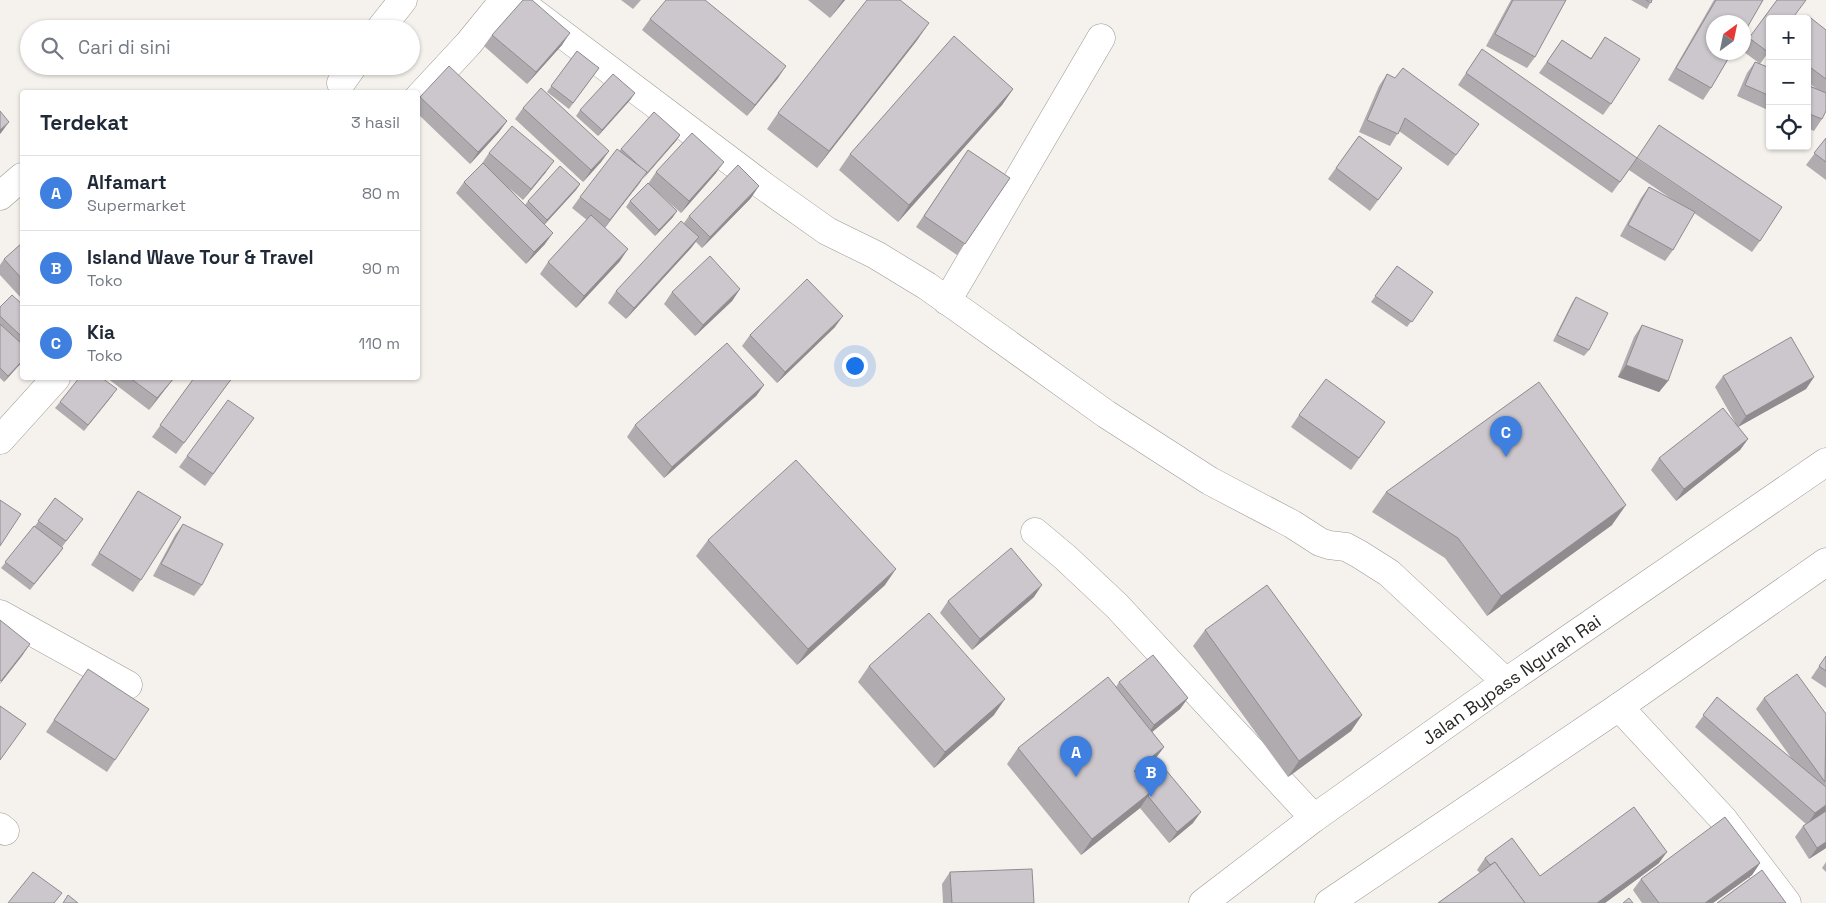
<!DOCTYPE html>
<html lang="id">
<head>
<meta charset="utf-8">
<style>
	body { margin:0; font-family:"Space Grotesk",sans-serif; background:#f2f2f3; color:#1f2937 }
	.controls { position:absolute; right:15px; top:15px; display:grid; overflow:hidden; border-radius:5px; box-shadow:0 1px 4px #0004 }
	.controls button { width:45px; height:45px; display:grid; place-items:center; padding:0; border:0; border-bottom:1px solid #e0e1e3; background:#fff; color:#1f2937; font:25px sans-serif }
	.compass { position:absolute; left:1706px; top:15px; width:45px; height:45px; border-radius:50%; background:#fff; box-shadow:0 1px 4px #0004; rotate:33deg }
	.you { position:absolute; left:854px; top:365px; width:18px; height:18px; margin:-12px; border:4px solid #fff; border-radius:50%; background:#1a73e8; box-shadow:0 0 0 8px #1a73e833 }
	.badge { display:grid; place-items:center; width:32px; height:32px; border-radius:50%; background:#ea580c; color:#fff; font-size:16px; font-weight:700 }
	.pin { position:absolute; translate:-50% -41px; filter:drop-shadow(0 1px 2px #0008) }
	.pin::after { content:''; position:absolute; top:26px; width:18px; height:15px; background:inherit; clip-path:polygon(0 0,100% 0,50% 100%) }
	.list { margin:0; padding:0; list-style:none }
	h2 { display:flex; justify-content:space-between; align-items:center; height:65px; margin:0; padding:0 20px; font-size:21px }
	h2 small { font-size:16px; font-weight:400; color:#747a83 }
	.list li { display:grid; grid-template-columns:32px 1fr auto; gap:15px; align-items:center; box-sizing:border-box; height:75px; padding:0 20px; border-top:1px solid #e0e1e3 }
	.list b { display:block; font-size:19px; white-space:nowrap }
	.list p { margin:0; font-size:16px; white-space:nowrap; color:#747a83 }
	.list em { font-size:16px; font-style:normal; color:#747a83 }
	.icon { flex:none; width:28px; height:28px; fill:none; stroke:currentColor; stroke-width:2; stroke-linecap:round; stroke-linejoin:round }
	.map { position:relative; flex:none; width:1826px; height:903px; overflow:hidden }
	.search { position:absolute; background:#fff; box-shadow:0 1px 4px #0004; left:20px; top:20px; width:400px; height:55px; display:flex; align-items:center; gap:12px; box-sizing:border-box; padding:0 18px; border-radius:28px; color:#747a83; font-size:19px }
	.panel { position:absolute; background:#fff; box-shadow:0 1px 4px #0004; left:20px; top:90px; width:400px; height:290px; border-radius:5px }
	.map>svg:first-child { display:block }
	.lines { fill:none; stroke-linecap:round; stroke-linejoin:round }
	.minor-casing { stroke:#9c9894; stroke-width:29 }
	.highway-casing { stroke:#9c9894; stroke-width:29 }
	.minor { stroke:#fff; stroke-width:28 }
	.highway { stroke:#fff; stroke-width:28 }
	.wall { fill:#afabaf }
	.shaded-wall { fill:#8f8b8f }
	.building { fill:#ccc7cc; stroke:#8f8b8f }
	.labels { text-anchor:middle; dominant-baseline:central; stroke-width:4.5; stroke-linejoin:round; paint-order:stroke }
	.street-label { font-size:18px; fill:#282624; stroke:#f5f1ec }
</style>
</head>
<body>
<div class="map">
<svg width="1826" height="903" viewBox="0 0 1826 903">
	<rect width="100%" height="100%" fill="#f5f1ec"/>
	<g class="lines">
		<defs>
			<g id="minor">
				<polyline points="517,0 765,187 827,231 876,255 927,286 1106,414 1210,481 1292,524 1320,542 1329,545 1346,547 1359,554 1389,573 1506,682"/>
				<polyline points="380,29 403,0"/>
				<polyline points="341,83 353,66"/>
				<polyline points="418,98 469,43 504,0"/>
				<polyline points="0,196 22,177"/>
				<polyline points="947,301 1101,38"/>
				<polyline points="0,440 56,378"/>
				<polyline points="1035,532 1066,558 1117,606 1314,818"/>
				<polyline points="0,614 128,685"/>
				<polyline points="1619,707 1723,819 1787,903"/>
				<polyline points="0,827 5,831"/>
			</g>
			<g id="highway">
				<path id="s1" d="M 1203,903 L 1314,818 L 1506,682 L 1826,462"/>
				<polyline points="1329,903 1619,707 1826,562"/>
			</g>
		</defs>
		<use href="#minor" class="minor-casing"/>
		<use href="#highway" class="highway-casing"/>
		<use href="#minor" class="minor"/>
		<use href="#highway" class="highway"/>
	</g>
	<g class="wall">
		<polygon points="621,0 641,0 633,9"/>
		<polygon points="808,0 845,0 830,18"/>
		<polygon points="1511,0 1566,0 1535,57 1527,68 1486,46"/>
		<polygon points="1631,0 1652,0 1647,9"/>
		<polygon points="1714,0 1763,0 1711,88 1703,100 1668,80"/>
		<polygon points="1777,0 1770,50 1760,64 1770,68 1770,111 1737,96 1747,73 1755,62 1759,63 1744,52 1744,46"/>
		<polygon points="650,19 778,78 747,116 642,30"/>
		<polygon points="1807,19 1826,30 1826,111 1822,119 1814,131 1807,128 1807,85 1816,88 1807,82"/>
		<polygon points="492,35 562,45 527,84 484,46"/>
		<polygon points="1605,37 1611,104 1603,115 1539,73 1562,40 1591,58"/>
		<polygon points="918,39 817,168 767,129 778,113"/>
		<polygon points="1482,49 1636,158 1760,241 1752,252 1694,213 1673,250 1665,261 1620,236 1641,198 1649,187 1676,202 1629,170 1612,193 1458,85"/>
		<polygon points="577,51 599,68 569,109 547,92"/>
		<polygon points="1387,74 1479,124 1448,166 1399,131 1390,146 1359,132 1379,86"/>
		<polygon points="1013,89 1002,105 898,222 839,170 850,154"/>
		<polygon points="420,97 507,121 499,132 470,164 418,114 418,101"/>
		<polygon points="631,99 598,136 576,116 580,110"/>
		<polygon points="523,108 609,151 601,162 583,182 515,119"/>
		<polygon points="680,135 676,141 642,178 605,228 620,261 576,308 540,274 548,262 587,220 572,208 580,197 621,149"/>
		<polygon points="1359,136 1402,168 1370,211 1328,179"/>
		<polygon points="1826,138 1826,180 1806,165"/>
		<polygon points="968,150 1010,178 957,255 916,227"/>
		<polygon points="489,153 546,172 523,200 509,188 525,205 528,201 580,184 576,190 545,224 545,244 526,264 456,193 464,182 481,165"/>
		<polygon points="656,172 716,173 681,213 648,184"/>
		<polygon points="751,198 702,248 696,242 691,248 626,319 608,303 616,291 684,223 689,216"/>
		<polygon points="630,201 673,217 655,236 626,207"/>
		<polygon points="22,243 22,299 0,275 0,265 4,259"/>
		<polygon points="1397,266 1433,292 1407,327 1371,302"/>
		<polygon points="740,289 732,301 695,336 664,304 672,292"/>
		<polygon points="1576,297 1589,350 1584,356 1553,341 1572,303"/>
		<polygon points="22,304 22,362 4,382 0,378 0,307"/>
		<polygon points="1642,325 1668,381 1659,392 1618,377 1634,337"/>
		<polygon points="835,327 777,383 742,346 750,335"/>
		<polygon points="1723,376 1814,377 1806,389 1738,427 1748,439 1740,450 1676,501 1651,470 1659,458 1736,424 1715,387"/>
		<polygon points="107,378 174,378 149,410"/>
		<polygon points="194,378 232,378 176,454 152,437"/>
		<polygon points="764,385 756,396 664,478 627,437 635,425"/>
		<polygon points="113,395 84,431 55,408 60,402"/>
		<polygon points="1299,415 1385,422 1351,470 1291,427"/>
		<polygon points="254,418 205,486 179,467 187,456"/>
		<polygon points="138,491 141,580 133,592 91,565"/>
		<polygon points="1386,492 1612,525 1487,616 1445,558 1372,512"/>
		<polygon points="55,498 83,519 62,547 63,548 59,554 30,590 1,568 35,526"/>
		<polygon points="183,524 202,585 194,596 153,576 175,535"/>
		<polygon points="708,540 885,585 797,665 696,556"/>
		<polygon points="1034,597 972,650 940,613 948,601"/>
		<polygon points="1205,630 1362,715 1351,731 1288,777 1193,646"/>
		<polygon points="1826,656 1826,688 1811,678"/>
		<polygon points="869,666 994,715 934,768 858,682"/>
		<polygon points="80,680 115,760 107,772 46,732"/>
		<polygon points="1119,682 1188,698 1180,709 1152,732 1164,747 1156,758 1193,823 1169,843 1140,808 1081,855 1007,764 1018,748 1116,687"/>
		<polygon points="1717,697 1792,759 1756,709 1764,698 1826,714 1826,848 1809,859 1795,837 1803,826 1806,824 1695,727"/>
		<polygon points="1485,858 1540,876 1659,863 1605,903 1438,903 1480,873 1477,870"/>
		<polygon points="1826,862 1826,872 1822,868"/>
		<polygon points="1760,863 1752,875 1713,903 1642,903 1633,890 1641,879"/>
		<polygon points="950,872 1034,903 943,903 942,884"/>
	</g>
	<g class="shaded-wall">
		<polygon points="843,0 845,0 830,18"/>
		<polygon points="929,23 918,39 817,168 829,151"/>
		<polygon points="570,33 562,45 527,84 536,72"/>
		<polygon points="786,66 778,78 747,116 755,105"/>
		<polygon points="1013,89 1002,105 898,222 909,205"/>
		<polygon points="635,93 631,99 598,136 602,130"/>
		<polygon points="507,121 499,132 470,164 478,152"/>
		<polygon points="9,122 1,133 0,134 0,130"/>
		<polygon points="680,135 676,141 643,179 647,173"/>
		<polygon points="609,151 601,162 583,182 591,170"/>
		<polygon points="554,161 546,172 523,200 531,189"/>
		<polygon points="724,162 716,173 681,213 689,201"/>
		<polygon points="647,172 639,184 602,231 610,220"/>
		<polygon points="580,184 576,190 543,226 547,220"/>
		<polygon points="759,186 751,198 702,248 710,237"/>
		<polygon points="677,211 673,217 655,236 659,230"/>
		<polygon points="553,233 545,244 526,264 534,252"/>
		<polygon points="699,237 691,248 626,319 634,308"/>
		<polygon points="628,249 620,261 576,308 584,296"/>
		<polygon points="740,289 732,301 695,336 703,325"/>
		<polygon points="843,316 835,327 777,383 785,372"/>
		<polygon points="22,361 22,362 4,382 8,376"/>
		<polygon points="1626,365 1668,381 1659,392 1618,377"/>
		<polygon points="1814,377 1806,389 1738,427 1746,416"/>
		<polygon points="174,378 149,410 157,398"/>
		<polygon points="764,385 756,396 664,478 672,467"/>
		<polygon points="1748,439 1740,450 1676,501 1684,489"/>
		<polygon points="1626,505 1612,525 1487,616 1501,596"/>
		<polygon points="896,569 885,585 797,665 808,649"/>
		<polygon points="1042,585 1034,597 972,650 980,639"/>
		<polygon points="30,644 22,656 0,684 1,681"/>
		<polygon points="1188,698 1180,709 1146,737 1154,725"/>
		<polygon points="1005,699 994,715 934,768 945,752"/>
		<polygon points="1362,715 1351,731 1288,777 1299,761"/>
		<polygon points="1164,747 1152,763 1133,778 1134,771"/>
		<polygon points="1151,792 1140,808 1081,855 1092,839"/>
		<polygon points="1826,805 1826,811 1807,825 1815,813"/>
		<polygon points="1201,812 1193,823 1169,843 1177,832"/>
		<polygon points="1826,842 1826,848 1809,859 1817,848"/>
		<polygon points="1667,852 1659,863 1605,903 1597,903"/>
		<polygon points="1760,863 1752,875 1713,903 1705,903"/>
	</g>
	<g class="building">
		<polygon points="523,0 532,0 570,33 536,72 492,35"/>
		<polygon points="666,0 705,0 786,66 755,105 650,19"/>
		<polygon points="867,0 900,0 929,23 829,151 778,113"/>
		<polygon points="1513,0 1566,0 1535,57 1495,34"/>
		<polygon points="1646,0 1652,0 1651,3"/>
		<polygon points="1716,0 1763,0 1744,33 1744,22 1714,22 1714,52 1732,52 1711,88 1676,68"/>
		<polygon points="1777,0 1806,0 1792,19 1770,19 1770,49 1768,52 1749,38"/>
		<polygon points="1807,15 1826,30 1826,79 1807,65 1807,19 1804,19"/>
		<polygon points="954,36 1013,89 909,205 850,154"/>
		<polygon points="1605,37 1640,59 1611,104 1547,62 1562,40 1591,59"/>
		<polygon points="1482,49 1637,158 1659,125 1782,207 1760,241 1637,158 1620,182 1466,73"/>
		<polygon points="577,51 599,68 573,103 551,86"/>
		<polygon points="1755,62 1770,68 1770,96 1745,85"/>
		<polygon points="449,66 507,121 478,152 420,97"/>
		<polygon points="1403,68 1479,124 1456,155 1405,118 1398,134 1367,120 1387,74 1395,78"/>
		<polygon points="613,74 635,93 602,130 580,110"/>
		<polygon points="1807,85 1826,93 1826,111 1822,119 1807,113"/>
		<polygon points="541,88 609,151 591,170 523,108"/>
		<polygon points="0,111 9,122 0,130"/>
		<polygon points="654,112 680,135 647,173 621,149"/>
		<polygon points="512,126 554,161 531,189 489,153"/>
		<polygon points="692,133 724,162 689,201 656,172"/>
		<polygon points="1359,136 1402,168 1378,200 1336,168"/>
		<polygon points="1826,138 1826,162 1814,153"/>
		<polygon points="617,149 647,172 610,220 580,197"/>
		<polygon points="968,150 1010,178 965,244 924,216"/>
		<polygon points="483,163 553,233 534,252 464,182"/>
		<polygon points="738,165 759,186 710,237 689,216"/>
		<polygon points="560,166 580,184 547,220 528,201"/>
		<polygon points="648,183 677,211 659,230 630,201"/>
		<polygon points="1649,187 1695,212 1673,250 1628,225"/>
		<polygon points="591,215 628,249 584,296 548,262"/>
		<polygon points="681,221 699,237 634,308 616,291"/>
		<polygon points="22,243 22,279 4,259"/>
		<polygon points="710,256 740,289 703,325 672,292"/>
		<polygon points="1397,266 1433,292 1412,322 1375,296"/>
		<polygon points="807,279 843,316 785,372 750,335"/>
		<polygon points="12,295 22,304 22,337 0,316 0,307"/>
		<polygon points="1576,297 1608,313 1589,350 1557,335"/>
		<polygon points="0,324 22,344 22,361 8,376 0,368"/>
		<polygon points="1642,325 1683,340 1668,381 1626,365"/>
		<polygon points="1791,337 1814,377 1746,416 1723,376"/>
		<polygon points="727,343 764,385 672,467 635,425"/>
		<polygon points="79,378 102,378 117,389 88,425 60,402"/>
		<polygon points="130,378 174,378 157,398"/>
		<polygon points="194,378 232,378 184,443 160,425"/>
		<polygon points="1326,379 1385,422 1359,458 1299,415"/>
		<polygon points="1539,382 1626,505 1501,596 1458,538 1386,492"/>
		<polygon points="228,400 254,418 213,474 187,456"/>
		<polygon points="1723,408 1748,439 1684,489 1659,458"/>
		<polygon points="796,460 896,569 808,649 708,540"/>
		<polygon points="138,491 181,517 141,580 99,553"/>
		<polygon points="55,498 83,519 66,541 38,521"/>
		<polygon points="0,500 21,514 0,546"/>
		<polygon points="183,524 223,544 202,585 161,564"/>
		<polygon points="34,526 63,548 34,584 5,562"/>
		<polygon points="1011,548 1042,585 980,639 948,601"/>
		<polygon points="1267,585 1362,715 1299,761 1205,630"/>
		<polygon points="929,613 1005,699 945,752 869,666"/>
		<polygon points="0,620 30,644 1,681 0,680"/>
		<polygon points="1153,655 1188,698 1154,725 1119,682"/>
		<polygon points="1826,656 1826,671 1819,666"/>
		<polygon points="88,669 149,709 115,760 54,720"/>
		<polygon points="1797,674 1826,714 1825,782 1764,698"/>
		<polygon points="1108,677 1164,747 1134,771 1151,792 1092,839 1018,748"/>
		<polygon points="1717,697 1826,787 1826,805 1815,813 1703,715"/>
		<polygon points="0,706 26,724 0,760"/>
		<polygon points="1155,757 1201,812 1177,832 1148,796 1151,792 1135,772"/>
		<polygon points="1634,807 1667,852 1597,903 1525,903 1495,862 1490,865 1485,858 1512,838 1540,876"/>
		<polygon points="1826,811 1826,842 1817,848 1803,826"/>
		<polygon points="1725,817 1760,863 1705,903 1659,903 1641,879"/>
		<polygon points="1495,862 1525,903 1438,903"/>
		<polygon points="1032,869 1034,903 952,903 950,872"/>
		<polygon points="1762,870 1786,903 1717,903"/>
		<polygon points="33,872 62,893 54,903 8,903"/>
		<polygon points="68,895 78,903 63,903"/>
		<polygon points="1629,898 1633,903 1623,903"/>
	</g>
	<g class="labels">
		<g class="street-label">
			<text stroke="none"><textPath href="#s1" startOffset="381">Jalan Bypass Ngurah Rai</textPath></text>
		</g>
	</g>
</svg>
<div class="controls">
<button>+</button>
<button>−</button>
<button><svg class="icon" aria-label="locate" viewBox="0 0 24 24"><circle cx="12" cy="12" r="6"/><path d="M12 2v4M12 18v4M2 12h4M18 12h4"/></svg></button>
</div>
<svg class="compass" viewBox="-18 -18 36 36"><path d="M0-13l5 13h-10z" fill="#e53935"/><path d="M0 13l5-13h-10z" fill="#747a83"/></svg>
<div class="you"></div>
<div class="pin badge" style="left:1076px;top:777px;background:#3f7fe0">A</div>
<div class="pin badge" style="left:1151px;top:797px;background:#3f7fe0">B</div>
<div class="pin badge" style="left:1506px;top:457px;background:#3f7fe0">C</div>
<div class="search"><svg class="icon" aria-label="search" viewBox="0 0 24 24"><circle cx="10" cy="10" r="6"/><path d="M15 15l6 6"/></svg>Cari di sini</div>
<section class="panel">
<h2>Terdekat<small>3 hasil</small></h2>
<ul class="list">
<li><span class="badge" style="background:#3f7fe0">A</span><div><b>Alfamart</b><p>Supermarket</p></div><em>80 m</em></li>
<li><span class="badge" style="background:#3f7fe0">B</span><div><b>Island Wave Tour &amp; Travel</b><p>Toko</p></div><em>90 m</em></li>
<li><span class="badge" style="background:#3f7fe0">C</span><div><b>Kia</b><p>Toko</p></div><em>110 m</em></li>
</ul>
</section>
</div>
</body>
</html>
